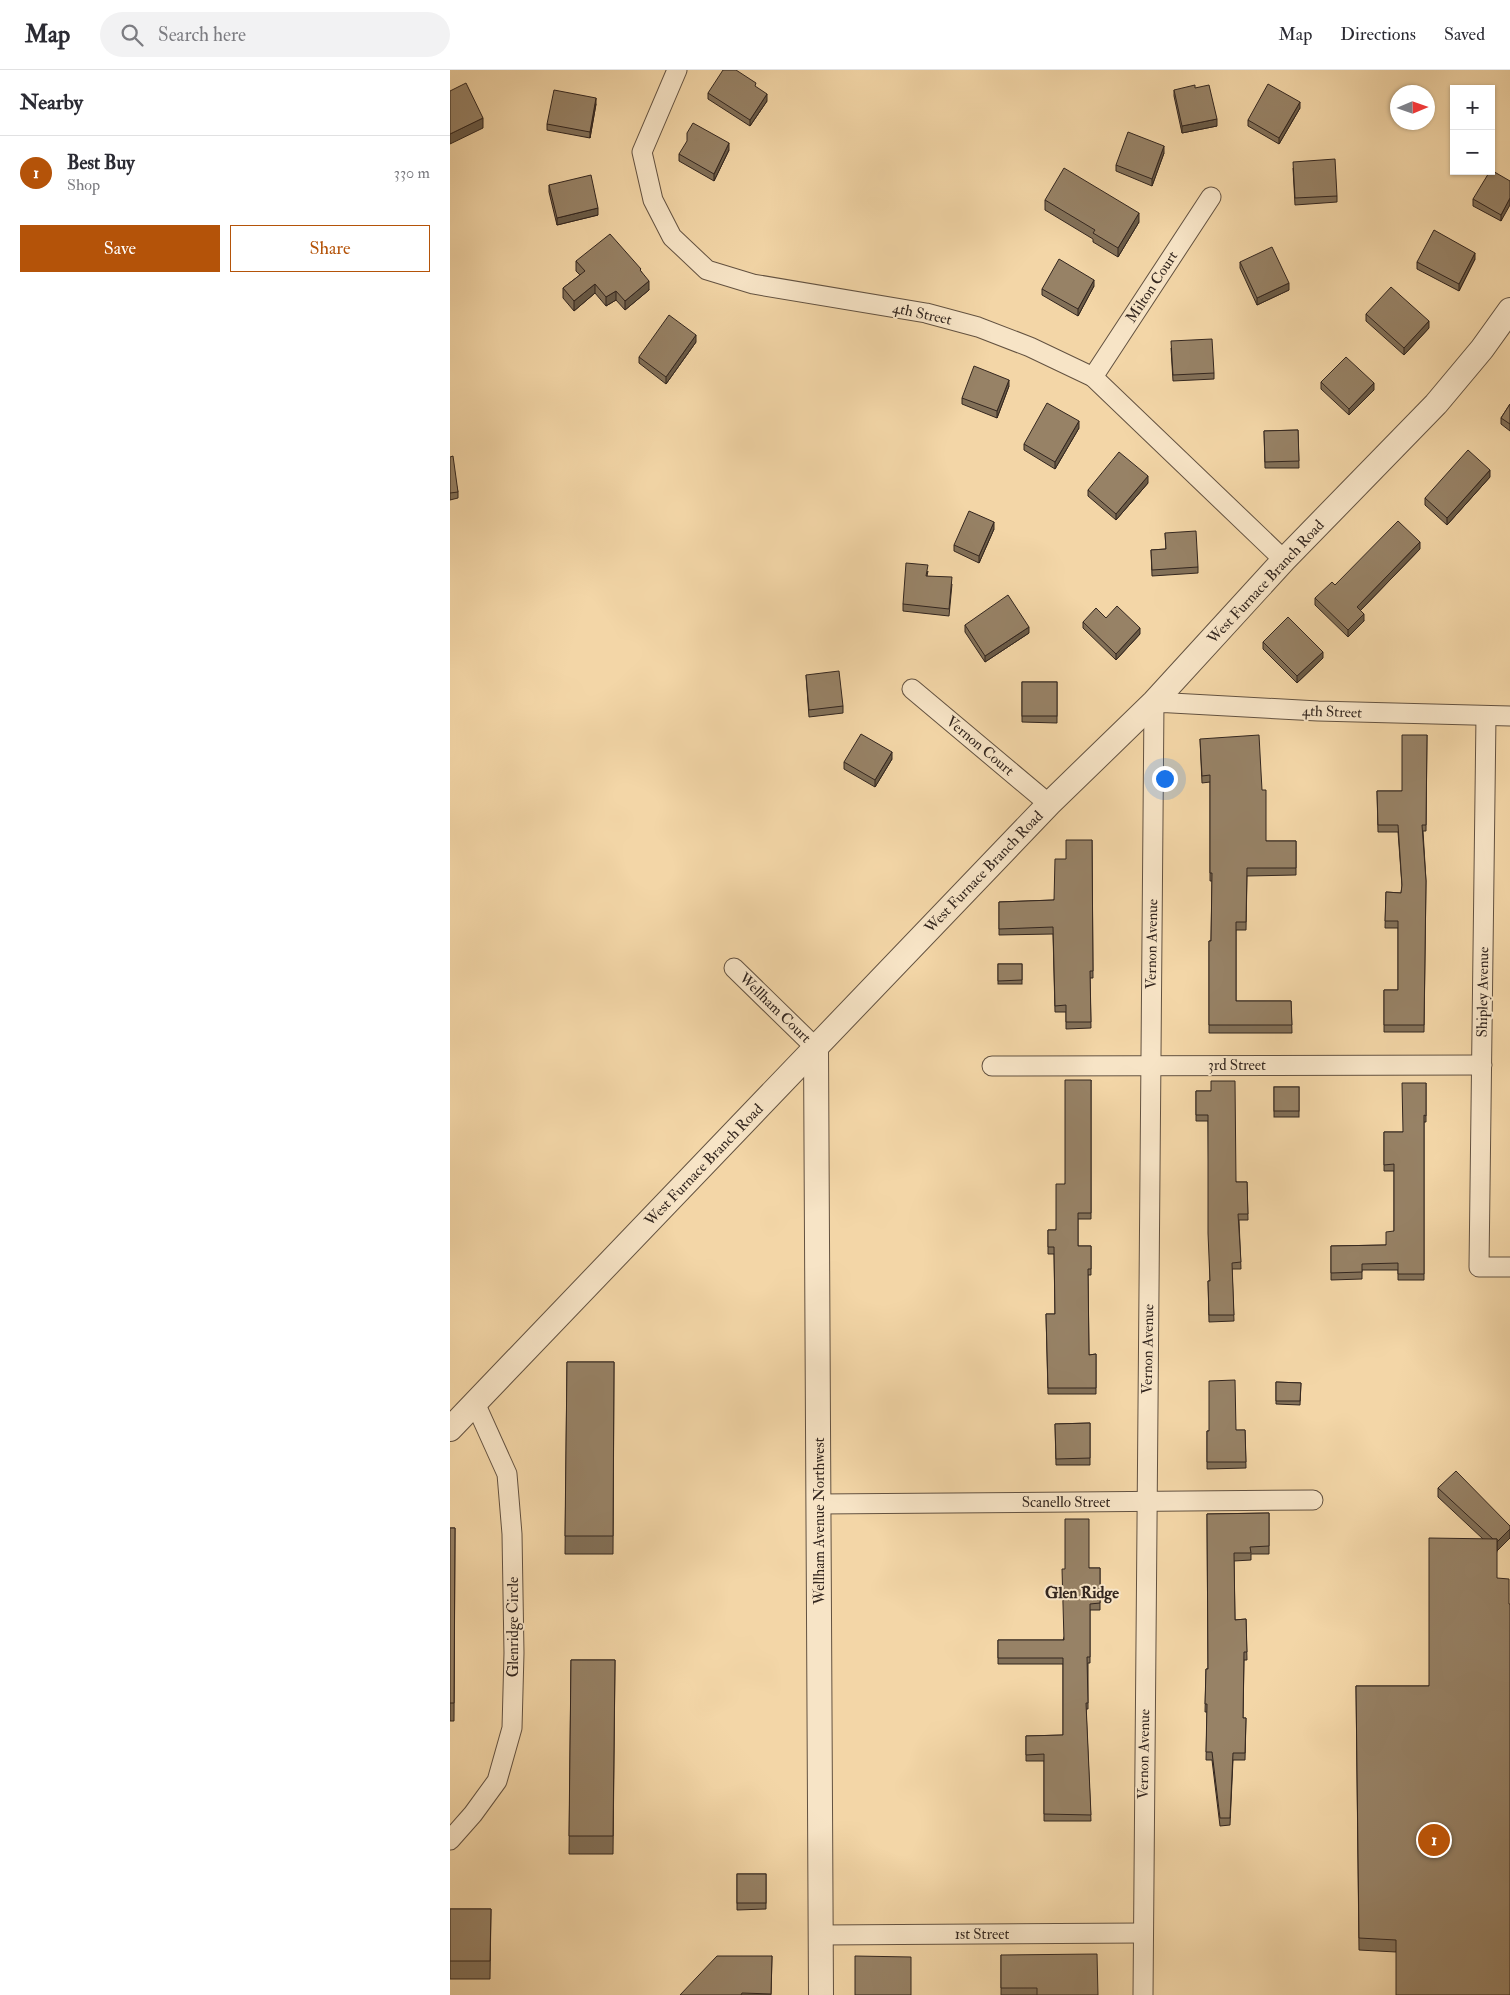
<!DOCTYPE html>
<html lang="en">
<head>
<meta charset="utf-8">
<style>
	body { margin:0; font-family:"IM FELL Double Pica",serif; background:#f2f2f3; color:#2b2b33 }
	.controls { position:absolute; right:15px; top:15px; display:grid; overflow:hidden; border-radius:0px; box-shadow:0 1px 4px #0004 }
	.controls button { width:45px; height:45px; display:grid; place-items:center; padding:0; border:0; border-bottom:1px solid #e1e1e2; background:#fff; color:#2b2b33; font:25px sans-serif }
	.compass { position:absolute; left:940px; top:15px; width:45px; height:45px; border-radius:50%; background:#fff; box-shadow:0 1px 4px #0004; rotate:88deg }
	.you { position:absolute; left:714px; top:708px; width:18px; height:18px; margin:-12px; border:4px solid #fff; border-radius:50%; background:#1a73e8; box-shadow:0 0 0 8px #1a73e833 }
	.badge { display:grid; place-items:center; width:32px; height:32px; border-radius:50%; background:#b45309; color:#fff; font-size:16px; font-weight:700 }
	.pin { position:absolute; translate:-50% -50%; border:2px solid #fff; box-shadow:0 1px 5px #0006 }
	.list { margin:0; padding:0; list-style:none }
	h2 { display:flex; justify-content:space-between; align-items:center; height:65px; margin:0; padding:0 20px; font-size:21px }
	h2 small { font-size:16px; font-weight:400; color:#7c7c81 }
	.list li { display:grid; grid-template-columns:32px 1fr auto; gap:15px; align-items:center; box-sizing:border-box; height:75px; padding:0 20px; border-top:1px solid #e1e1e2 }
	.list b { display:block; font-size:19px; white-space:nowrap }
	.list p { margin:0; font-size:16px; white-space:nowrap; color:#7c7c81 }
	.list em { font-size:16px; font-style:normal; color:#7c7c81 }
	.actions { display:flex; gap:10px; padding:15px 20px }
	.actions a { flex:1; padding:11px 0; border:1px solid #b45309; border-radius:0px; text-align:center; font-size:18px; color:#b45309 }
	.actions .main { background:#b45309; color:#fff }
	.icon { flex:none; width:28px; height:28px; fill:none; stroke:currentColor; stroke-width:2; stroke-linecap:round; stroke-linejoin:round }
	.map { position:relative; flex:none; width:1060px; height:1925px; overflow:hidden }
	header { display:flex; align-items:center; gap:30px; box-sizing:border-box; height:70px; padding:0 25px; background:#fff; border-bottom:1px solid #e1e1e2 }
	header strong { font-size:24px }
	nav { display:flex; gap:28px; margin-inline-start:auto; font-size:18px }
	.search { width:350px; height:45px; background:#f2f2f3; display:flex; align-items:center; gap:12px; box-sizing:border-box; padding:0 18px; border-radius:28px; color:#7c7c81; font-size:19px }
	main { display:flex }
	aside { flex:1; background:#fff }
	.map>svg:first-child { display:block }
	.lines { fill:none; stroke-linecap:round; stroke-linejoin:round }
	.minor-casing { stroke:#635241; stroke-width:21 }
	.tertiary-casing { stroke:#635241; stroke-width:26 }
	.minor { stroke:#f7e4c6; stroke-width:19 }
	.tertiary { stroke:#f7e4c6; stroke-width:24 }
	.wall { fill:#827058; stroke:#33261f }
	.shaded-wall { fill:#6a5b47; stroke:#33261f }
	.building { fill:#978266; stroke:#33261f }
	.labels { text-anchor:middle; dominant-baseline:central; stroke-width:4; stroke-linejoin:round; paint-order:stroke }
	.street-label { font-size:15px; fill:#33261f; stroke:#f7e4c6 }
	.neighbourhood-label { font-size:16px; font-weight:bold; fill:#33261f; stroke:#f7e4c6 }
</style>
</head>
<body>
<header>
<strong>Map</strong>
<div class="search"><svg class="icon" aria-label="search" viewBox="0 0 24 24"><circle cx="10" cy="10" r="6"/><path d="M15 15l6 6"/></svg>Search here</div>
<nav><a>Map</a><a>Directions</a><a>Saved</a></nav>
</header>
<main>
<aside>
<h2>Nearby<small></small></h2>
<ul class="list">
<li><span class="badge">1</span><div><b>Best Buy</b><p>Shop</p></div><em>330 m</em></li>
</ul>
<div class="actions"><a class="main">Save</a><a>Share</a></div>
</aside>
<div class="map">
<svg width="1060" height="1925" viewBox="0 0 1060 1925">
	<rect width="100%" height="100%" fill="#f3d6a7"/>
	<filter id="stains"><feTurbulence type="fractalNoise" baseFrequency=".004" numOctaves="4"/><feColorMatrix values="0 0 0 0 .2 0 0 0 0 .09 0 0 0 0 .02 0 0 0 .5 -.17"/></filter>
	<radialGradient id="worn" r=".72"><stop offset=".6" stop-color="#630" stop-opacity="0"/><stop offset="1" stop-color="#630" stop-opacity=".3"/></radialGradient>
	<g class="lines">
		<defs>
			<g id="minor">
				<polyline points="227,0 192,82 203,130 222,167 257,200 303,214 476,243 528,257 580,277 643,307 834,490"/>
				<polyline points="643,307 761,127"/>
				<polyline points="462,619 599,734"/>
				<polyline points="1036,646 1029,1197 1060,1197"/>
				<polyline points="284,898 366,978"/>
				<polyline points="542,996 1032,995"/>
				<polyline points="369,1434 863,1430"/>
				<polyline points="0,1770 23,1744 47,1711 62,1658 64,1583 62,1464 57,1404 25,1333"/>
				<polyline points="372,1865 692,1863"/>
				<polyline points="693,1925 704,632 868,641 1060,646"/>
			</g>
			<g id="tertiary">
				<polyline points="366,978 371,1925"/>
				<polyline points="0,1359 599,734 704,632 834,490 986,334 1032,279 1060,240"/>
			</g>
		</defs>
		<use href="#minor" class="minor-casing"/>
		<use href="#tertiary" class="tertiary-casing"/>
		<use href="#minor" class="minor"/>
		<use href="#tertiary" class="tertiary"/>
	</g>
	<g class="wall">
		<polygon points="724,20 767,56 732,63 724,26"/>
		<polygon points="258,23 317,31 300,56 258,29"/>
		<polygon points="146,34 140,68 97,60 97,54"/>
		<polygon points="850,38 829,74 798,56 798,50"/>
		<polygon points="279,80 264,111 229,91 229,84"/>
		<polygon points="714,83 702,116 666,101 666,95"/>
		<polygon points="843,98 887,126 887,132 845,135"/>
		<polygon points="1060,111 1051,151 1023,136 1023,129"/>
		<polygon points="99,115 148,145 107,155 99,122"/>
		<polygon points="595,130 689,152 668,187 643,172 643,169 595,140"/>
		<polygon points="1025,189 1009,221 967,199 967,192"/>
		<polygon points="126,191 191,201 199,220 175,240 166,230 156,236 145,223 124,241 113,228 113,218 130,205 126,201"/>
		<polygon points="790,192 839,220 807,235 790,198"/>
		<polygon points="644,216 628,246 592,225 592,219"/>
		<polygon points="916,244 979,258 954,285 916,251"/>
		<polygon points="246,272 216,314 189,293 189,287"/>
		<polygon points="721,278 764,303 764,309 723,311"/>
		<polygon points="871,312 924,320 899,345 871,319"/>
		<polygon points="559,316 547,348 512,334 512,328"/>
		<polygon points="1060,334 1060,361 1051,354 1051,348"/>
		<polygon points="629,358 605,399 574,380 574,374"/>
		<polygon points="848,360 849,398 815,398 814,361"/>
		<polygon points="0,387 8,422 8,428 0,430"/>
		<polygon points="1040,407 997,455 975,435 975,428"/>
		<polygon points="698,413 666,450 638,426 638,420"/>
		<polygon points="544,459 529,493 504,481 504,475"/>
		<polygon points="715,463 748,497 748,503 702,506 701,480 716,479"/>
		<polygon points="970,479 910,541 914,551 898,567 865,535 865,528 885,515"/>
		<polygon points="478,501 477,506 502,514 499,546 453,541 453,534"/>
		<polygon points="656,548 690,564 666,590 633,558 633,552"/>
		<polygon points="515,555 579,563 535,592 515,562"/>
		<polygon points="813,572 873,588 847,613 813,579"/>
		<polygon points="356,605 393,636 393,643 359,647"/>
		<polygon points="572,612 607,612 607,653 572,652"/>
		<polygon points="977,665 976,761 973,761 976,811 974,962 934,962 934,920 948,920 948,858 935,858 936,822 951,823 952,816 948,762 928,762 927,721 952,721"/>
		<polygon points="750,669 816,771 846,771 846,805 797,806 796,860 786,860 786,931 841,931 842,963 759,963 759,871 761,871 762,811 760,811 760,712 752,713"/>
		<polygon points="442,689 425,717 394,699 394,692"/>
		<polygon points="642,770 643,908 640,908 641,958 616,959 616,942 605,942 603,864 549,865 549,832 604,830 616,789"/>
		<rect x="548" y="894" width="24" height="20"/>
		<polygon points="641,1010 641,1149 628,1149 628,1176 641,1176 641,1205 638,1205 639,1285 646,1284 646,1324 598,1324 596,1244 605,1244 604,1184 598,1184 598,1160 606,1160 615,1114"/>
		<polygon points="976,1013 976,1052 974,1052 974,1210 948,1210 948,1200 912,1200 912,1209 881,1210 881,1176 936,1175 944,1161 944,1101 934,1101 934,1062 953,1062"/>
		<rect x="824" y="1017" width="25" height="30"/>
		<polygon points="746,1021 761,1021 786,1112 797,1112 798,1150 789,1150 791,1199 782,1199 784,1251 759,1252 758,1211 760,1211 758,1051 746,1051"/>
		<polygon points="117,1292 164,1292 163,1484 115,1484"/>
		<polygon points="826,1312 851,1313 850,1335 826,1334"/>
		<polygon points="640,1353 640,1395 606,1395 605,1354"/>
		<polygon points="795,1360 796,1398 757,1399 757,1361"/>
		<polygon points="988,1418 1060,1456 1060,1468 1047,1481 946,1882 909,1880 906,1616 979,1616 1033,1469 988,1427"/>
		<polygon points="819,1443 819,1484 801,1484 801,1490 784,1491 785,1550 796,1549 797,1590 794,1590 793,1648 796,1648 795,1690 783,1690 780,1755 770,1756 762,1690 756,1690 757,1642 755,1642 756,1599 758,1599 757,1444"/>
		<polygon points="0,1458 5,1458 4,1651 0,1651"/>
		<polygon points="639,1498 650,1498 650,1540 640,1540 640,1593 638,1593 638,1639 636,1639 641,1751 594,1751 594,1691 576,1691 576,1666 613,1665 613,1594 548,1594 548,1570 613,1570"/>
		<polygon points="121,1590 165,1590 163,1784 119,1784"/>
		<polygon points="287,1804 316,1804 316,1839 287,1840"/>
		<polygon points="0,1839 41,1839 40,1909 0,1909"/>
		<polygon points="551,1885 648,1925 551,1925"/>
		<polygon points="322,1886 321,1925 230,1925"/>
	</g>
	<g class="shaded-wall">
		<polygon points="317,24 317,31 300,56 300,50"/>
		<polygon points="146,28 146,34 140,68 140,62"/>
		<polygon points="850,32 850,38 829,74 829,68"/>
		<polygon points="33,48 33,58 0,74 0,64"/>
		<polygon points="767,49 767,56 732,63 732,56"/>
		<polygon points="279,73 279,80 264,111 264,104"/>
		<polygon points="714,76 714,83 702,116 702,109"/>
		<polygon points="1060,128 1060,135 1051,151 1051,145"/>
		<polygon points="148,138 148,145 107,155 107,148"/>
		<polygon points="689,143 689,152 668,187 668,178"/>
		<polygon points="1025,183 1025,189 1009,221 1009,214"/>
		<polygon points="644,210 644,216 628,246 628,239"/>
		<polygon points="199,211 199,220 175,240 175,231"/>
		<polygon points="839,213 839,220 807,235 807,228"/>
		<polygon points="145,214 145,223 124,241 124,231"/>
		<polygon points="166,221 166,230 156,236 156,227"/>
		<polygon points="979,251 979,258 954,285 954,278"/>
		<polygon points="246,265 246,272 216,314 216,307"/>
		<polygon points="559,310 559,316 547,348 547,341"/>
		<polygon points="924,313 924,320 899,345 899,339"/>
		<polygon points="629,351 629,358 605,399 605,392"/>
		<polygon points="1040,400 1040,407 997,455 997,448"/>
		<polygon points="698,406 698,413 666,450 666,444"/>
		<polygon points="544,452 544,459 529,493 529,486"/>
		<polygon points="970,472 970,479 907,544 907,537"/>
		<polygon points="914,544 914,551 898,567 898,560"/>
		<polygon points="579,557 579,563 535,592 535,586"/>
		<polygon points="690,558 690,564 666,590 666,584"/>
		<polygon points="873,582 873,588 847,613 847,606"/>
		<polygon points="442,682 442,689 425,717 425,710"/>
		<polygon points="1060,1459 1060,1468 1047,1481 1047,1472"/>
	</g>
	<g class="building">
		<polygon points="273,0 286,0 306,13 305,16 317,24 300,50 258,23"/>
		<polygon points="16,13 33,48 0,64 0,21"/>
		<polygon points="818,14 850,32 829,68 798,50"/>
		<polygon points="745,15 745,18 759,15 767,49 732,56 724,20"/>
		<polygon points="104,20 146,28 140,62 97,54"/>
		<polygon points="243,53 279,73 264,104 229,84 237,71 237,63"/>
		<polygon points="678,62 714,76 702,109 666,95"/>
		<polygon points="885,89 887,126 845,128 843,92"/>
		<polygon points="614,98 689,143 668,178 643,163 645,160 595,130"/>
		<polygon points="1041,100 1060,111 1060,128 1051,145 1023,129 1040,101 1041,101"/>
		<polygon points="141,105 148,138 107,148 99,115"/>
		<polygon points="984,160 1025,183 1009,214 967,192"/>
		<polygon points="160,164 191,199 190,200 199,211 175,231 166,221 156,227 145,214 124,231 113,218 135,201 126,191"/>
		<polygon points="822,177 839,213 807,228 790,192"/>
		<polygon points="609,189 644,210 628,239 592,219"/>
		<polygon points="941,217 979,251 954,278 916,244"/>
		<polygon points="219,245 246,265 216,307 189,287"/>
		<polygon points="762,269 764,303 723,305 721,271"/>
		<polygon points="896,287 924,313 899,339 871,312"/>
		<polygon points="524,296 559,310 547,341 512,328"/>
		<polygon points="597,333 629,351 605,392 574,374"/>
		<polygon points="1060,334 1060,354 1051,348"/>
		<polygon points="848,360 849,391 815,392 814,361"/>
		<polygon points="1018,380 1040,400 997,448 975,428"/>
		<polygon points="669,382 698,406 666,444 638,420"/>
		<polygon points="3,386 8,422 0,423 0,387"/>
		<polygon points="519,441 544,452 529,486 504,475"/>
		<polygon points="948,451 970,472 907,537 914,544 898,560 865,528 882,512 885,515"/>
		<polygon points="746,461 748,497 702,500 701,480 716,479 715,463"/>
		<polygon points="456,493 478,495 476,506 502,507 499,539 453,534"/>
		<polygon points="558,525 579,557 535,586 515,555"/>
		<polygon points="667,536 690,558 666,584 633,552 646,538 656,548"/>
		<polygon points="838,547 873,582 847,606 813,572"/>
		<polygon points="389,601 393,636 359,640 356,605"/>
		<rect x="572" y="612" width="35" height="34"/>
		<polygon points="411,664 442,682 425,710 394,692"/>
		<polygon points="809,665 812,720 816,720 816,771 846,771 846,798 797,798 796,852 786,852 786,931 841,931 842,955 759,955 759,871 761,871 762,803 760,803 760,705 752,706 750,669"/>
		<polygon points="952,665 977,665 976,755 972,755 976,811 974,955 934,955 934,920 948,920 948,851 935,851 936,822 951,823 952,815 948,755 928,755 927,721 952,721"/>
		<polygon points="616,770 642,770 643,901 640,901 641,952 616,952 616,935 605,936 603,857 549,859 549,832 604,830 605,789 616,789"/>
		<polygon points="548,894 572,894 572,910 548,911"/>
		<polygon points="615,1010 641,1010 641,1143 628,1143 628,1176 641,1176 641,1199 638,1199 639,1285 646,1284 646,1318 598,1318 596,1244 605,1244 604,1177 598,1177 598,1160 606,1160 606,1114 615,1114"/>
		<polygon points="761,1011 785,1011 786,1112 797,1112 798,1144 788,1144 791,1192 782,1193 784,1245 759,1245 758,1211 760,1211 758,1163 758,1045 746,1045 746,1021 761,1021"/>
		<polygon points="952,1013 976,1013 976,1046 974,1045 974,1204 948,1204 948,1193 912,1194 912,1202 881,1203 881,1176 936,1175 936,1162 944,1161 944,1094 934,1095 934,1062 953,1062"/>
		<rect x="824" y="1017" width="25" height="24"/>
		<polygon points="117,1292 164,1292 163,1466 115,1466"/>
		<polygon points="785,1310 786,1360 795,1360 796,1392 757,1392 757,1361 759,1361 759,1311"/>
		<polygon points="826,1312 851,1313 850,1331 826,1331"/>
		<polygon points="640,1353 640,1388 606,1389 605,1354"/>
		<polygon points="1006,1401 1060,1456 1060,1459 1047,1472 1047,1469 1043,1469 988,1418"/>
		<polygon points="819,1443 819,1476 800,1477 801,1483 784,1483 785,1550 796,1549 797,1582 794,1582 793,1648 796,1648 795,1683 783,1683 780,1748 770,1748 762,1682 756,1682 757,1634 755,1634 756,1599 758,1599 757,1444"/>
		<polygon points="615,1449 639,1449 639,1498 650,1498 650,1533 640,1534 640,1587 637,1587 638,1633 636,1633 641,1745 594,1744 594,1684 576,1685 576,1666 613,1665 613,1588 548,1588 548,1570 614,1570 612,1499 615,1499"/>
		<polygon points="0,1458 5,1458 4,1633 0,1633"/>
		<polygon points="979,1468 1047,1469 1047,1508 1059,1509 1059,1534 1060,1534 1060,1925 946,1925 946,1870 909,1868 906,1616 979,1616"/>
		<polygon points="121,1590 165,1590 163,1766 119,1766"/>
		<rect x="287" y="1804" width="29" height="29"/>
		<polygon points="0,1839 41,1839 40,1891 0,1891"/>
		<polygon points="647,1884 648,1925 587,1925 587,1918 551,1918 551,1885"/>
		<polygon points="267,1886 322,1886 321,1924 292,1923 291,1925 230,1925"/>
		<polygon points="405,1886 461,1887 461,1925 405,1925"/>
	</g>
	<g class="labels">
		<g class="street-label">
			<text transform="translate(702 217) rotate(-57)">Milton Court</text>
			<text transform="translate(472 244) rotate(12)">4th Street</text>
			<text transform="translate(816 512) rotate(-47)">West Furnace Branch Road</text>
			<text transform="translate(882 642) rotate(2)">4th Street</text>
			<text transform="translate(530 676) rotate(40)">Vernon Court</text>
			<text transform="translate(534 802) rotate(-46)">West Furnace Branch Road</text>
			<text transform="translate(702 874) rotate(-89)">Vernon Avenue</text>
			<text transform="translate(1033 922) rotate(-89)">Shipley Avenue</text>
			<text transform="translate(325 938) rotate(44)">Wellham Court</text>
			<text x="787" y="995">3rd Street</text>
			<text transform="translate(254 1095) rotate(-46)">West Furnace Branch Road</text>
			<text transform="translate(698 1279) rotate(-89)">Vernon Avenue</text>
			<text x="616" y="1432">Scanello Street</text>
			<text transform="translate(369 1451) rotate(-90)">Wellham Avenue Northwest</text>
			<text transform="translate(63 1557) rotate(-90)">Glenridge Circle</text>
			<text transform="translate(694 1684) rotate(-89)">Vernon Avenue</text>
			<text x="532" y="1864">1st Street</text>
		</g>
		<g class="neighbourhood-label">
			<text x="632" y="1523">Glen Ridge</text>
		</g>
	</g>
	<rect width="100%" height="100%" filter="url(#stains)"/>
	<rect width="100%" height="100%" fill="url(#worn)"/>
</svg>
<div class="controls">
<button>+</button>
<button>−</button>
</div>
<svg class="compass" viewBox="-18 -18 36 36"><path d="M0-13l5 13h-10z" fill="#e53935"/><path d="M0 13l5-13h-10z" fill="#7c7c81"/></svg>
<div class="you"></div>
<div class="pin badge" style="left:984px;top:1770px">1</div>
</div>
</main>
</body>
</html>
